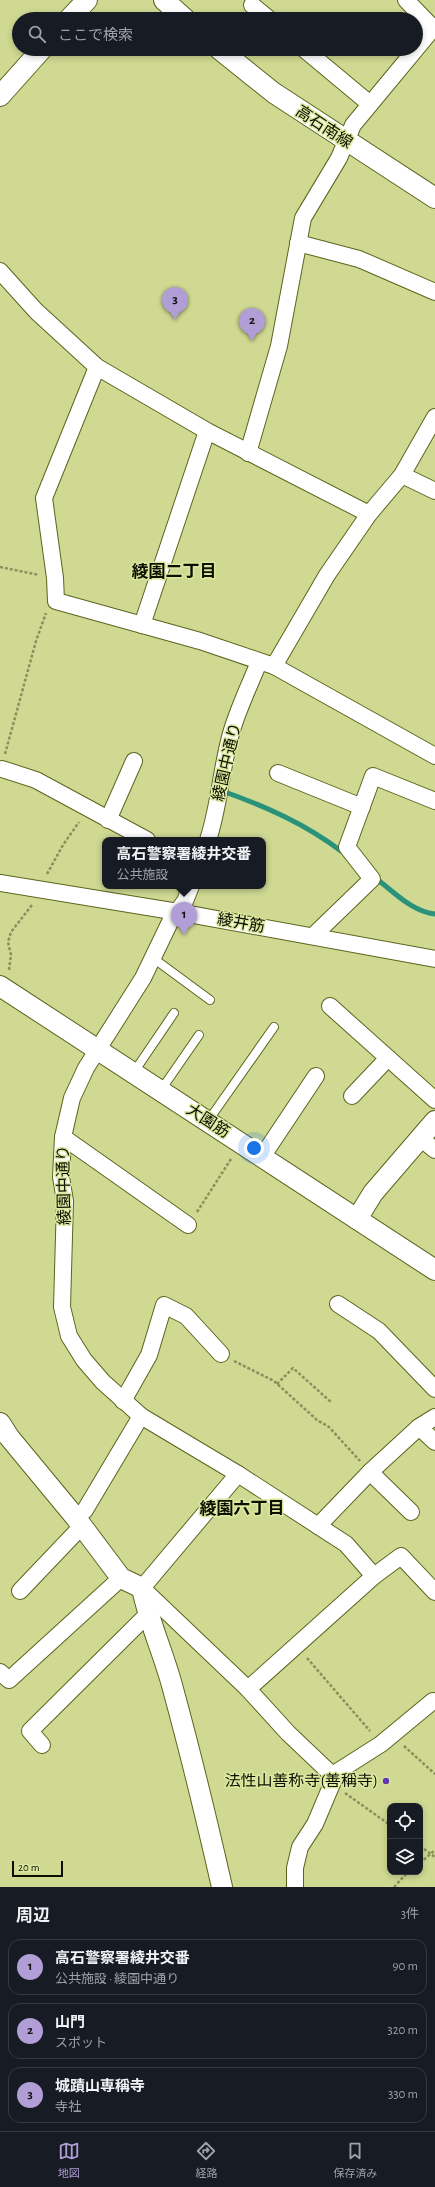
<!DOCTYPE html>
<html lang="ja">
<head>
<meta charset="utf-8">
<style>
	body { margin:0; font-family:"Alegreya Sans","Noto Sans JP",sans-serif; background:#20242c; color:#f1f3f6 }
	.controls { position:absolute; right:12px; bottom:12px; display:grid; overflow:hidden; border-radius:8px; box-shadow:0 2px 6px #0003 }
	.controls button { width:36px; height:36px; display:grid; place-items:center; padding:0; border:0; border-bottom:1px solid #363941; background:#171b24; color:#f1f3f6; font:20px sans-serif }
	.scale { position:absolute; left:12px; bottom:10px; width:51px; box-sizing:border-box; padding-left:4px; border:2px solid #0d0f00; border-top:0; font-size:11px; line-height:14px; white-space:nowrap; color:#0d0f00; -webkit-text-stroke:3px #dce79f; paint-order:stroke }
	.you { position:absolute; left:254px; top:1148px; width:14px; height:14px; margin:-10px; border:3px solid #fff; border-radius:50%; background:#1a73e8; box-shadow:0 0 0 6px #1a73e833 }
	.badge { display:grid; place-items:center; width:26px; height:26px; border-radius:50%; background:#b19ed6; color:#111; font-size:13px; font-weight:700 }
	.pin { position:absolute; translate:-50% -33px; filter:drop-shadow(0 1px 2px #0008) }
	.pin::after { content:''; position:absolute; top:21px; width:14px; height:12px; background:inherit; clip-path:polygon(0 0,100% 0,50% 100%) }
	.popup { position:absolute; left:102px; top:837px; width:164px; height:52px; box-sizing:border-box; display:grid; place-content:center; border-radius:8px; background:#171b24; filter:drop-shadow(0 1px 3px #0005); font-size:13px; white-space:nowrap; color:#9ea1a6 }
	.popup b { font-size:15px; color:#f1f3f6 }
	.popup::after { content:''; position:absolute; left:50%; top:100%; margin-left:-8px; border:8px solid transparent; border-top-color:#171b24 }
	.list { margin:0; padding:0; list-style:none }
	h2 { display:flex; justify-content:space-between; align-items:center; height:52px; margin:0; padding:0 16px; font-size:17px }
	h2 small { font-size:13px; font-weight:400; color:#9ea1a6 }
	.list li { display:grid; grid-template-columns:26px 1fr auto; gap:12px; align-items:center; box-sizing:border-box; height:56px; margin:0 8px 8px; padding:0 8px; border:1px solid #363941; border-radius:12px }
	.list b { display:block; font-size:15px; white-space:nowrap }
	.list p { margin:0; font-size:13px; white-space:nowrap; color:#9ea1a6 }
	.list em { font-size:13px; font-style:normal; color:#9ea1a6 }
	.icon { flex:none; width:22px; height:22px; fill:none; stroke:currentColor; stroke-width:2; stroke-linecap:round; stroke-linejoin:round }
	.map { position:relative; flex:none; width:435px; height:1887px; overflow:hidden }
	.search { position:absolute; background:#171b24; box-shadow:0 2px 6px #0003; left:12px; right:12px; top:12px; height:44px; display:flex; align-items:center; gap:10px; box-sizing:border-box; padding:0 14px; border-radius:22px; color:#9ea1a6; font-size:15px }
	.sheet { height:244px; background:#171b24 }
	nav { display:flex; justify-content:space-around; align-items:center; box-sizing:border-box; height:56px; border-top:1px solid #363941; background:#171b24; font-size:11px; color:#9ea1a6 }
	nav a { display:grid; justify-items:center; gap:2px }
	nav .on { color:#b19ed6 }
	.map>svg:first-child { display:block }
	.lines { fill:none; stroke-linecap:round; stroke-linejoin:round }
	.stream { stroke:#2a927b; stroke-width:5 }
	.service-casing { stroke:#5d641e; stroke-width:10 }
	.minor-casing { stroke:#5d641e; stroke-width:18 }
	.tertiary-casing { stroke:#5d641e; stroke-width:22 }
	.path { stroke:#89905d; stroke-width:2.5; stroke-dasharray:3 2; stroke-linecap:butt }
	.service { stroke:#fff; stroke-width:8 }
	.minor { stroke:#fff; stroke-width:16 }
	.tertiary { stroke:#fff; stroke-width:20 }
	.poi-dot { fill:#6236ae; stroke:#dce79f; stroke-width:1.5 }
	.labels { text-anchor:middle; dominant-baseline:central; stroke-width:3; stroke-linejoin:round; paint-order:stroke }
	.street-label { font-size:16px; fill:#0d0f00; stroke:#dce79f }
	.poi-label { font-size:16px; fill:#0d0f00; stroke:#dce79f; text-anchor:end }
	.neighbourhood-label { font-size:17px; font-weight:bold; fill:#0d0f00; stroke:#dce79f }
</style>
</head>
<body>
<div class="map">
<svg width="435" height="1887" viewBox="0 0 435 1887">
	<rect width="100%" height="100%" fill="#cfd992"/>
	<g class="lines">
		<g class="stream">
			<path d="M 225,792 C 267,807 305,824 341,851"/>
			<path d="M 378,880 C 395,893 413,912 435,914"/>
		</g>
		<defs>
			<g id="service">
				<polyline points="153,958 210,1000"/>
				<polyline points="134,1072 174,1013"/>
				<polyline points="161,1090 199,1035"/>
				<polyline points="208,1121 274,1027"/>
			</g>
			<g id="minor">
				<polyline points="406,0 433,28"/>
				<polyline points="252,5 269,19"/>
				<polyline points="304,49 370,104"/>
				<polyline points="298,243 359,259 435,292"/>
				<polyline points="0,271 36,311 97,367 207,431 369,514"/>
				<polyline points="97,367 44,498 55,578 56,601 200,641 274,666 435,756"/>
				<polyline points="248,453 279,346 303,218 339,158 353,125 435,26"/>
				<polyline points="402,475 435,491"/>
				<polyline points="142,625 207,431"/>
				<polyline points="274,666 327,575 369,514 402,475 435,417"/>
				<polyline points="2,769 36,780 147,840"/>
				<polyline points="278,773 362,807"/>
				<polyline points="108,820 134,761"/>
				<path d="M 208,840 C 220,804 221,766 232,730 C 239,707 250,684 259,662"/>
				<polyline points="0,883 178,912 435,959"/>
				<polyline points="191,886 185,901 170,922 143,978 86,1068 72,1098 63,1137 61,1177 65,1201 62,1307 69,1336 84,1360 103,1382 141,1416 238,1474 346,1544 374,1576"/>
				<polyline points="313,936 372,879 347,847 373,776 435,801"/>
				<polyline points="330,1006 435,1100"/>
				<polyline points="352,1096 388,1058"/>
				<polyline points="63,1137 188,1225"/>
				<polyline points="420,1138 435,1150"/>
				<polyline points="262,1157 316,1076"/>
				<polyline points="338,1304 379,1331 435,1389"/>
				<polyline points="123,1401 149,1355 164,1305 186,1316 221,1354"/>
				<polyline points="419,1427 435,1442"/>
				<polyline points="370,1472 419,1427 435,1417"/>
				<polyline points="238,1474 142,1588 248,1689 288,1733 328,1771 332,1783"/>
				<polyline points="76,1518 85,1510 141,1416"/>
				<polyline points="318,1526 370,1472 411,1512"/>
				<polyline points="20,1591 81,1527"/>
				<polyline points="0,1672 9,1680 121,1578"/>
				<polyline points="248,1689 374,1576 401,1556 435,1592"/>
				<polyline points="42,1745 30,1731 147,1615"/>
				<polyline points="295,1887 295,1868 300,1847 315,1824 337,1772 381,1744 433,1701"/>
			</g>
			<g id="tertiary">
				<polyline points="164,0 185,19"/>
				<polyline points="69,19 87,0"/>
				<polyline points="219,49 274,93 435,198"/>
				<polyline points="0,96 42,49"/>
				<polyline points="0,986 435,1270"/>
				<polyline points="357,1219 373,1193 435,1121"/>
				<path d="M 0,1423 L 9,1437 L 76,1518 L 121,1578 L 142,1588 C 149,1623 164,1654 173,1689 C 191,1755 207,1821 222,1887"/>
			</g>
		</defs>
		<use href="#service" class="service-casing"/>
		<use href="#minor" class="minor-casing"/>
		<use href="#tertiary" class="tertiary-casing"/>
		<g class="path">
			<polyline points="0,567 39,575"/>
			<polyline points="5,754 36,641 46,613"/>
			<polyline points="47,874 63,845 79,822"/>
			<polyline points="9,970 11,955 8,942 11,932 32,905"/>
			<polyline points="197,1212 231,1159"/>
			<polyline points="234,1361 274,1381 317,1420 329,1427 360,1461"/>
			<polyline points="277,1384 293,1368 332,1403"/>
			<polyline points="307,1658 370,1731"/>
			<polyline points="404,1746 435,1774"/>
			<polyline points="345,1793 390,1825"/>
			<polyline points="420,1846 435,1857"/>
			<polyline points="420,1863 435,1850"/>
			<polyline points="394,1887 408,1872"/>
		</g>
		<use href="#service" class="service"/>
		<use href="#minor" class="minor"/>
		<use href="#tertiary" class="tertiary"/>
	</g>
	<circle class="poi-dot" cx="386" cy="1781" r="4"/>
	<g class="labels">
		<g class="street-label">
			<text transform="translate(324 127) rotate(33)">高石南線</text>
			<text transform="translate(227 762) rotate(-77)">綾園中通り</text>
			<text transform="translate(241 923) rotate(10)">綾井筋</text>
			<text transform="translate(208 1121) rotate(33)">大園筋</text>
			<text transform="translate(64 1185) rotate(-91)">綾園中通り</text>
		</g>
		<g class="poi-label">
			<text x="378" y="1781">法性山善称寺(善稱寺)</text>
		</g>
		<g class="neighbourhood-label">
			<text x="174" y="571">綾園二丁目</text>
			<text x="242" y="1508">綾園六丁目</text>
		</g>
	</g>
</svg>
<div class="controls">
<button><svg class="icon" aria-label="locate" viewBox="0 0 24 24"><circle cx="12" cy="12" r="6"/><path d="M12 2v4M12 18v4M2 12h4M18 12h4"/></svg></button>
<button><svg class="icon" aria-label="layers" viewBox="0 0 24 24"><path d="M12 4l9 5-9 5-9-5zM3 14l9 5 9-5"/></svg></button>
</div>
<div class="scale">20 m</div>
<div class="you"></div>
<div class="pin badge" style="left:184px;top:935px">1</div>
<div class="popup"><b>高石警察署綾井交番</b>公共施設</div>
<div class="pin badge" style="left:252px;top:341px">2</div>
<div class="pin badge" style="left:175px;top:320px">3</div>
<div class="search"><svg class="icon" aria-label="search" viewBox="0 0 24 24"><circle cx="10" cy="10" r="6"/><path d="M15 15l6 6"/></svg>ここで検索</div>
</div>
<section class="sheet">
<h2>周辺<small>3件</small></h2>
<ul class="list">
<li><span class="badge">1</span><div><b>高石警察署綾井交番</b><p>公共施設 · 綾園中通り</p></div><em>90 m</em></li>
<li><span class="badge">2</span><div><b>山門</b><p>スポット</p></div><em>320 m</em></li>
<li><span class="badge">3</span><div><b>城蹟山専稱寺</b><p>寺社</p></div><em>330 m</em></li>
</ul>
</section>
<nav>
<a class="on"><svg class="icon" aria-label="map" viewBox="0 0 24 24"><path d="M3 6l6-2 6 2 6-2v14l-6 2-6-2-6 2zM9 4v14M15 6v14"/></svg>地図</a>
<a><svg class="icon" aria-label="directions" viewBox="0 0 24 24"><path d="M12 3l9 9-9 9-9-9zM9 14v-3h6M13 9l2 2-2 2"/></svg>経路</a>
<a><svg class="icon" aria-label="saved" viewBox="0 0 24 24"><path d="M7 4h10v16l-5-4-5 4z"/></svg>保存済み</a>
</nav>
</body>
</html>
